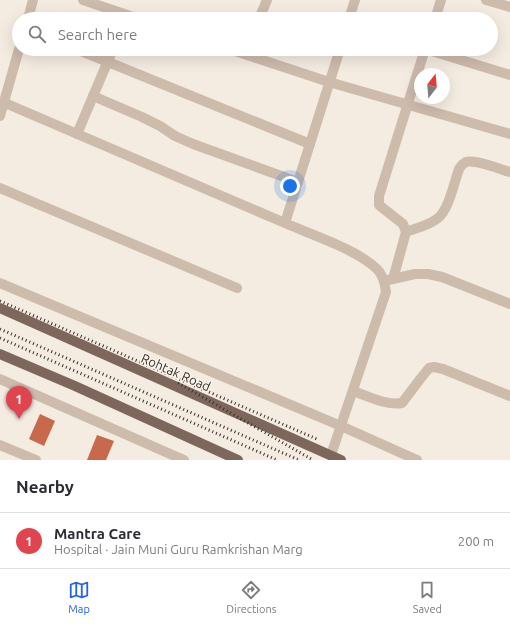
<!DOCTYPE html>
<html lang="en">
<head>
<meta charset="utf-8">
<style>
	body { margin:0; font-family:Ubuntu,sans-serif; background:#f7f7f7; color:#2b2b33 }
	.compass { position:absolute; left:414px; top:68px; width:36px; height:36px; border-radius:50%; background:#fff; box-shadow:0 4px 16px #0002; rotate:16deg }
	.you { position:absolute; left:290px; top:186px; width:14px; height:14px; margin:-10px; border:3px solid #fff; border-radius:50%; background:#1a73e8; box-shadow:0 0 0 6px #1a73e833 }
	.badge { display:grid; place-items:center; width:26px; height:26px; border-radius:50%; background:#2563eb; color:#fff; font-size:13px; font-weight:700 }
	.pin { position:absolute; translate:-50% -33px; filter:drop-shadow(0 1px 2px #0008) }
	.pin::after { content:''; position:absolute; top:21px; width:14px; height:12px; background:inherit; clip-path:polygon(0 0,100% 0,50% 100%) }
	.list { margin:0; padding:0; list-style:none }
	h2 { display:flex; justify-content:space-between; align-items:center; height:52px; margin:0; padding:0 16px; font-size:17px }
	h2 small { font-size:13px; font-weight:400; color:#7c7c81 }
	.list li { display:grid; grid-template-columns:26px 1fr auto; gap:12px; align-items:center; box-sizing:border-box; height:56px; padding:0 16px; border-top:1px solid #e1e1e2 }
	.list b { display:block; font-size:15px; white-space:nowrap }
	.list p { margin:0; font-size:13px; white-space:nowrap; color:#7c7c81 }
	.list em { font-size:13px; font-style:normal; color:#7c7c81 }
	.icon { flex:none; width:22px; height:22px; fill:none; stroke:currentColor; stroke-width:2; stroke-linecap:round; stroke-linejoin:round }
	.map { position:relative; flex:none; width:510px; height:460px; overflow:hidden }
	.search { position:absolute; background:#fff; box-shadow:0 4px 16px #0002; left:12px; right:12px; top:12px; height:44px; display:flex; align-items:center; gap:10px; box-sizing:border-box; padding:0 14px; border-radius:22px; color:#7c7c81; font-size:15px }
	.sheet { height:108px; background:#fff }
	nav { display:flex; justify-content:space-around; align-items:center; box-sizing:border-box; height:56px; border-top:1px solid #e1e1e2; background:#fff; font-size:11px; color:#7c7c81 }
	nav a { display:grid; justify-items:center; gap:2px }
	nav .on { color:#2563eb }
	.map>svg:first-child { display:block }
	.building { fill:#c8694b }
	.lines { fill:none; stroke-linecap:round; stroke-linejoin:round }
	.minor { stroke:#cdbbac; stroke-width:10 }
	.major { stroke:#7d675c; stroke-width:10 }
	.rail { stroke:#3b302b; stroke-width:3; stroke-dasharray:1 3; stroke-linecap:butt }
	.labels { text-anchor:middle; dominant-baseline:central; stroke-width:3; stroke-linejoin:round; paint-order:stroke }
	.street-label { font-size:13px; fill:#3b302b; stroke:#fbf5ee }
</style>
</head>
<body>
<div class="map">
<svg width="510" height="460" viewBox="0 0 510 460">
	<rect width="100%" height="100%" fill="#f4ebe1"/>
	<g class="building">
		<polygon points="40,414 55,421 44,446 29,439"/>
		<polygon points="97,435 114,441 106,460 87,460"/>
	</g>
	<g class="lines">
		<g class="minor">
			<polyline points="83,0 139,19"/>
			<polyline points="486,0 510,7"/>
			<polyline points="28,19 33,0"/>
			<polyline points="259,19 267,0"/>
			<polyline points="349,19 355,0"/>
			<polyline points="435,19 441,0"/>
			<polyline points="76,49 310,144"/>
			<polyline points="229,49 329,82 510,134"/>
			<polyline points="425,49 510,75"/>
			<polyline points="93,96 142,117 160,126 175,136 193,144 298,182"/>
			<polyline points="5,103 285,223"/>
			<polyline points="0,116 19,49"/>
			<polyline points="77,134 113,49"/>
			<polyline points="0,188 237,288"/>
			<path d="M 406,232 C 417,228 430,225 438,218 C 449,209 454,183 459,169 C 461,166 462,164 466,162 C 476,159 499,169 510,172"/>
			<polyline points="393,279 406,232 403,224 379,205 379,196 425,49"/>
			<polyline points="388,280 415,274 428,274 442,277 510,304"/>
			<polyline points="0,283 341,426 417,460"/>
			<polyline points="0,379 184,460"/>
			<path d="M 353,391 C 368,396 387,406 402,403 L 421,378 L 429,368 L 434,367 L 443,369 L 510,396"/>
			<polyline points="0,445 36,460"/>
			<path d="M 331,455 L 386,292 C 385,283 383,275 377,269 C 356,249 312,235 285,223 L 340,49"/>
		</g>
		<g class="major">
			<polyline points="0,308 341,460"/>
			<polyline points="0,354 75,386 238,460"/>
		</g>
		<g class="rail">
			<polyline points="0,301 319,440"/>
			<polyline points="0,329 299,460"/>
			<polyline points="0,338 277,460"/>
			<polyline points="178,383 313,460"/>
		</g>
	</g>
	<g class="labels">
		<g class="street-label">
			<text transform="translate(176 372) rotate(24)">Rohtak Road</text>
		</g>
	</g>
</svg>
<svg class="compass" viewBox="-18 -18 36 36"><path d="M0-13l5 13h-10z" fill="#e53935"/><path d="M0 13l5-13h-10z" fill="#7c7c81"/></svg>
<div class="you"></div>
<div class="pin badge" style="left:19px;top:419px;background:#e0444e">1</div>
<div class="search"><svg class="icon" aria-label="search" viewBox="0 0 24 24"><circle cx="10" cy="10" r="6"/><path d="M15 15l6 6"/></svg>Search here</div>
</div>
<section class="sheet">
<h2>Nearby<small></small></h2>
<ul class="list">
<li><span class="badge" style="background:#e0444e">1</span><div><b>Mantra Care</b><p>Hospital · Jain Muni Guru Ramkrishan Marg</p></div><em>200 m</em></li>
</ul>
</section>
<nav>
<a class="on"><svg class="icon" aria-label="map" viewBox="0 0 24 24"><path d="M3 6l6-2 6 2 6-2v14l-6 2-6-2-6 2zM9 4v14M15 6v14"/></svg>Map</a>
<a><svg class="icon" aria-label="directions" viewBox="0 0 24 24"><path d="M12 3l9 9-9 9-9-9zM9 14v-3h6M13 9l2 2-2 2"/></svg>Directions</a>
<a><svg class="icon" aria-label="saved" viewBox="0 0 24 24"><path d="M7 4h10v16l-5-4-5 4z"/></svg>Saved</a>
</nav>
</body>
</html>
